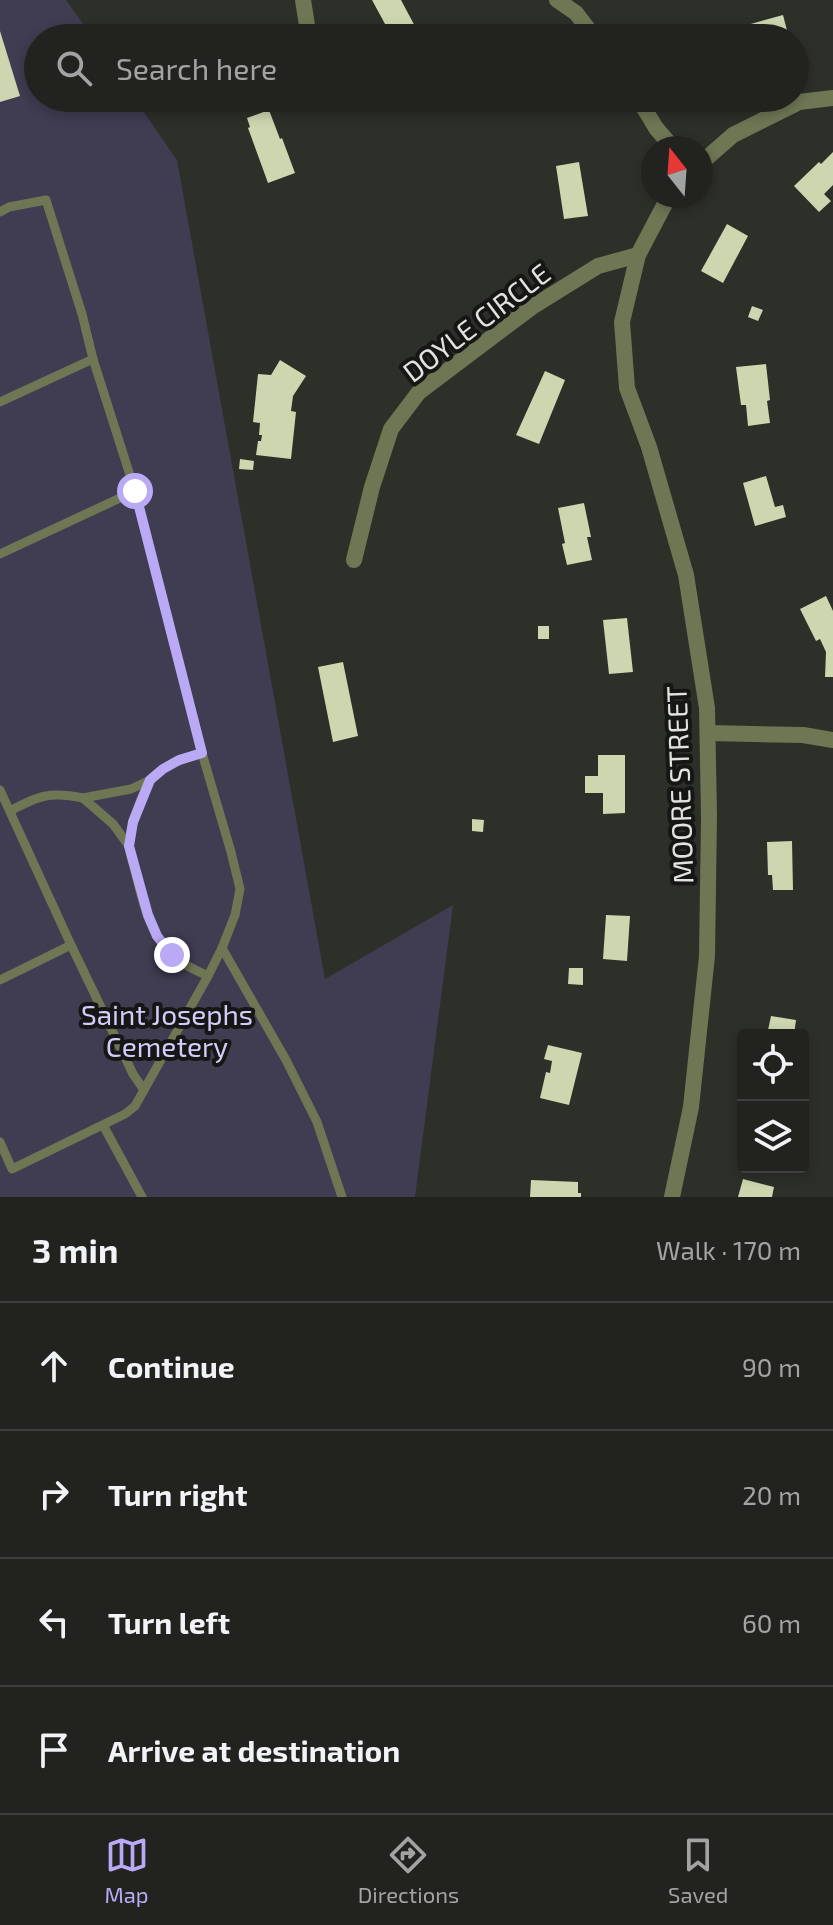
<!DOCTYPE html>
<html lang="en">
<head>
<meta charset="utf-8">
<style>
	body { margin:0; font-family:"Exo 2",sans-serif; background:#2a2b28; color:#f1f3f6 }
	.controls { position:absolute; right:24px; bottom:24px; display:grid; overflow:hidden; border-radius:8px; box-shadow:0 4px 12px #0003 }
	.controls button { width:72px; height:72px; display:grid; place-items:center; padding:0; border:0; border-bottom:2px solid #3f403d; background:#22231f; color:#f1f3f6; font:40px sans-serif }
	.compass { position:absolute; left:641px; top:136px; width:72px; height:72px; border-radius:50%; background:#22231f; box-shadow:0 4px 12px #0003; rotate:343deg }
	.stop { position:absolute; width:24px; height:24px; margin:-18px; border:6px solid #baaaf6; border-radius:50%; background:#fff }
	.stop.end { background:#baaaf6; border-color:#fff; box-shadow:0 2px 8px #0008 }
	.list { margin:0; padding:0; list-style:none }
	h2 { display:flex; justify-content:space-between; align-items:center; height:104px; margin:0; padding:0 32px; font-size:34px }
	h2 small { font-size:26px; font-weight:400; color:#a2a4a4 }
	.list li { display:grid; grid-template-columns:52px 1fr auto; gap:24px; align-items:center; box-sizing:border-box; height:128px; padding:0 32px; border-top:2px solid #3f403d }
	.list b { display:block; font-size:30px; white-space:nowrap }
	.list em { font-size:26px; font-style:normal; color:#a2a4a4 }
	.icon { flex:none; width:44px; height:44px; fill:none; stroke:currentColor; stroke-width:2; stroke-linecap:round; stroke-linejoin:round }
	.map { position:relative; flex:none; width:833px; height:1197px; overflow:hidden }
	.search { position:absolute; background:#22231f; box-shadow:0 4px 12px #0003; left:24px; right:24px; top:24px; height:88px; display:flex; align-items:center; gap:20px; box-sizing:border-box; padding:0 28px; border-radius:44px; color:#a2a4a4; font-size:30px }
	.sheet { height:616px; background:#22231f }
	nav { display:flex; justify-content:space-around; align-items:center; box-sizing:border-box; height:112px; border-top:2px solid #3f403d; background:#22231f; font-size:22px; color:#a2a4a4 }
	nav a { display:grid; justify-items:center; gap:4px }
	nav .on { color:#baaaf6 }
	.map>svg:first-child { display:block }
	.green { fill:#403c51 }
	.building { fill:#cdd6af }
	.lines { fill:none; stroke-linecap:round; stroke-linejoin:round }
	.lane { stroke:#6f7654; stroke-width:9 }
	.street { stroke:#6f7654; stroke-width:16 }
	.route { stroke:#baaaf6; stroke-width:10 }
	.labels { text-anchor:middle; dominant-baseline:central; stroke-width:8; stroke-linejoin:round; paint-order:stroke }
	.street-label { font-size:28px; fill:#e2e3df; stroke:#161714 }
	.park-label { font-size:28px; fill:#d4cbfb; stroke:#161714 }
</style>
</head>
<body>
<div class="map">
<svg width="833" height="1197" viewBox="0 0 833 1197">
	<rect width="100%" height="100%" fill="#2d2f29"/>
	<polygon class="green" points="0,0 66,0 93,38 38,38 38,98 134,98 177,160 325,979 453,905 415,1197 0,1197"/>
	<g class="building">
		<polygon points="372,0 401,0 417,30 402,38 397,38 394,33 391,35"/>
		<polygon points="783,15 789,38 743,38 740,27"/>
		<polygon points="0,31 20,96 0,102"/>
		<polygon points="511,98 551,98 547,110"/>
		<polygon points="269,110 280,139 282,138 295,173 268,183 248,128 250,127 247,118"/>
		<polygon points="833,152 833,185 824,194 831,201 819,212 794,186 819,162 821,164"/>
		<polygon points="579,162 588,216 564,219 556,166"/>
		<polygon points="727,224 748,236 723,283 701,271"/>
		<polygon points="752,306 763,310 758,321 748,317"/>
		<polygon points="280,360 306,376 293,396 291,411 296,412 291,459 256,455 258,441 261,441 262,435 259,435 260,423 253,422 258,374 271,375"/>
		<polygon points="766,364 770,400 767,401 770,423 748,426 746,405 741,405 736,367"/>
		<polygon points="545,371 565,380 539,444 516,435"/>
		<polygon points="240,459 254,461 253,470 239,469"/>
		<polygon points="766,476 775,507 783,505 786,517 755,526 743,483"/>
		<polygon points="584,503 591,537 587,537 592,560 567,565 562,544 565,543 558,508"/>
		<polygon points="826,596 833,611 833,677 825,677 826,652 820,639 816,641 800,609"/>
		<polygon points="627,618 633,672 609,674 603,620"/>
		<rect x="538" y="626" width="11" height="13"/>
		<polygon points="343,662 358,736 333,742 318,667"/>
		<polygon points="598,755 625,755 625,813 603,814 603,793 585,793 585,776 598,776"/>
		<polygon points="472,819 484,820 483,832 472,831"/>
		<polygon points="792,841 793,890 773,890 772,875 768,875 767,842"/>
		<polygon points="606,915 630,916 627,961 603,959"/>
		<polygon points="569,968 583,968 583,985 568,984"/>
		<polygon points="771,1016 796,1020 794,1035 767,1035"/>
		<polygon points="548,1045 582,1053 569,1105 540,1098 546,1072 550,1073 552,1061 544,1059"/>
		<polygon points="743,1179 774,1187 772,1197 738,1197"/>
		<polygon points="531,1180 578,1182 578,1193 581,1193 581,1197 530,1197"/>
	</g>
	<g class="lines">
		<g class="lane">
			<polyline points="0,212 9,207 46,200 82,314 93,359 0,402"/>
			<polyline points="93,359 135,491"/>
			<path d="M 0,554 L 135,491 L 202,753 L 231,852 L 240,889 L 235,915 L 222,948 L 208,976 C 195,970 182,964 171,954 C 149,932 142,900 135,871 C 133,863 130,854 129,847 C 129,830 142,790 153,777 C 166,764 184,759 202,753"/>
			<polyline points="0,790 71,945 0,980"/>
			<path d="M 10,811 C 38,796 50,791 83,798"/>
			<polyline points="129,846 113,824 83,798 131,789 150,780"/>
			<polyline points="71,945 133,1074 144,1090"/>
			<polyline points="222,948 286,1060 317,1122 342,1197"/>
			<polyline points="103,1125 142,1197"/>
			<polyline points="0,1142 12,1169 125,1114 135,1106 208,976"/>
		</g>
		<g class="street">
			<polyline points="303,0 309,38"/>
			<polyline points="557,0 576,13 595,38"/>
			<polyline points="638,98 656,128 673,148"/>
			<polyline points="701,163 733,135 799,102 833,98"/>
			<polyline points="669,196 638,255 622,322 627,388 649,447 686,575 707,708 709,816 707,956 691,1107 672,1197"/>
			<polyline points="354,560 372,487 391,429 419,392 532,307 598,266 638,255"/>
			<polyline points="708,733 803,735 833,740"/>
		</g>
	</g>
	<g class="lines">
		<polyline class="route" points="135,491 202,753 179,760 163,769 150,780 133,822 129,846 148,915 157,936 172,955"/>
	</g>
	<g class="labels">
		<g class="street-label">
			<text transform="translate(476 322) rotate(-37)">DOYLE CIRCLE</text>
			<text transform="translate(679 785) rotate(-92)">MOORE STREET</text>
		</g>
		<g class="park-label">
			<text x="167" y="1014">Saint Josephs<tspan x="167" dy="32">Cemetery</tspan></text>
		</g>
	</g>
</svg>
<div class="controls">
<button><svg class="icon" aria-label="locate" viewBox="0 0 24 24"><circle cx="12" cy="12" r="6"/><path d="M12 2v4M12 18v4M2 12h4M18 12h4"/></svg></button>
<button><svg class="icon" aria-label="layers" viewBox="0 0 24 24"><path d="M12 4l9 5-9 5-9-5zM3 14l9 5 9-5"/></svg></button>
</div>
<svg class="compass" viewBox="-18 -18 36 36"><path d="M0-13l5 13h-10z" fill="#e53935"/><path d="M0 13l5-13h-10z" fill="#a2a4a4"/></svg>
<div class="stop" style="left:135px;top:491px"></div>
<div class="stop end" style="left:172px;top:955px"></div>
<div class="search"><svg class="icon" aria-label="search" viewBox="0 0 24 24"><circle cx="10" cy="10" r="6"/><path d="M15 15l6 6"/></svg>Search here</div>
</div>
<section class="sheet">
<h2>3 min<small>Walk · 170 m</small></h2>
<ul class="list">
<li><svg class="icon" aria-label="ahead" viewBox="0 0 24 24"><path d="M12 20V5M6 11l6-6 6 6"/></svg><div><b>Continue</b></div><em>90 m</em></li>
<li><svg class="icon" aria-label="right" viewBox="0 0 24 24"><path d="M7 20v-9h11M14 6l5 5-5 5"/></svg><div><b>Turn right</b></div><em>20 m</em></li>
<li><svg class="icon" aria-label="left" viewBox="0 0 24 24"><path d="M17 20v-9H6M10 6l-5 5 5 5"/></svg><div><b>Turn left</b></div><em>60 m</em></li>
<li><svg class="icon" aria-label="arrive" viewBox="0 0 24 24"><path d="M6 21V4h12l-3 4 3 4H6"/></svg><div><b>Arrive at destination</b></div></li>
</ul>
</section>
<nav>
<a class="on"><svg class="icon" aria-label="map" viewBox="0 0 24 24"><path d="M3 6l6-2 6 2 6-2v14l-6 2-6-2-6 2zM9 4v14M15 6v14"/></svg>Map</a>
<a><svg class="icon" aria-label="directions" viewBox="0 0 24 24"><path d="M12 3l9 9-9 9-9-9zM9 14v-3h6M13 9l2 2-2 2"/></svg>Directions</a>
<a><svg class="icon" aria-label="saved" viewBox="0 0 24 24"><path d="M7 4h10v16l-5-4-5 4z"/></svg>Saved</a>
</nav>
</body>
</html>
